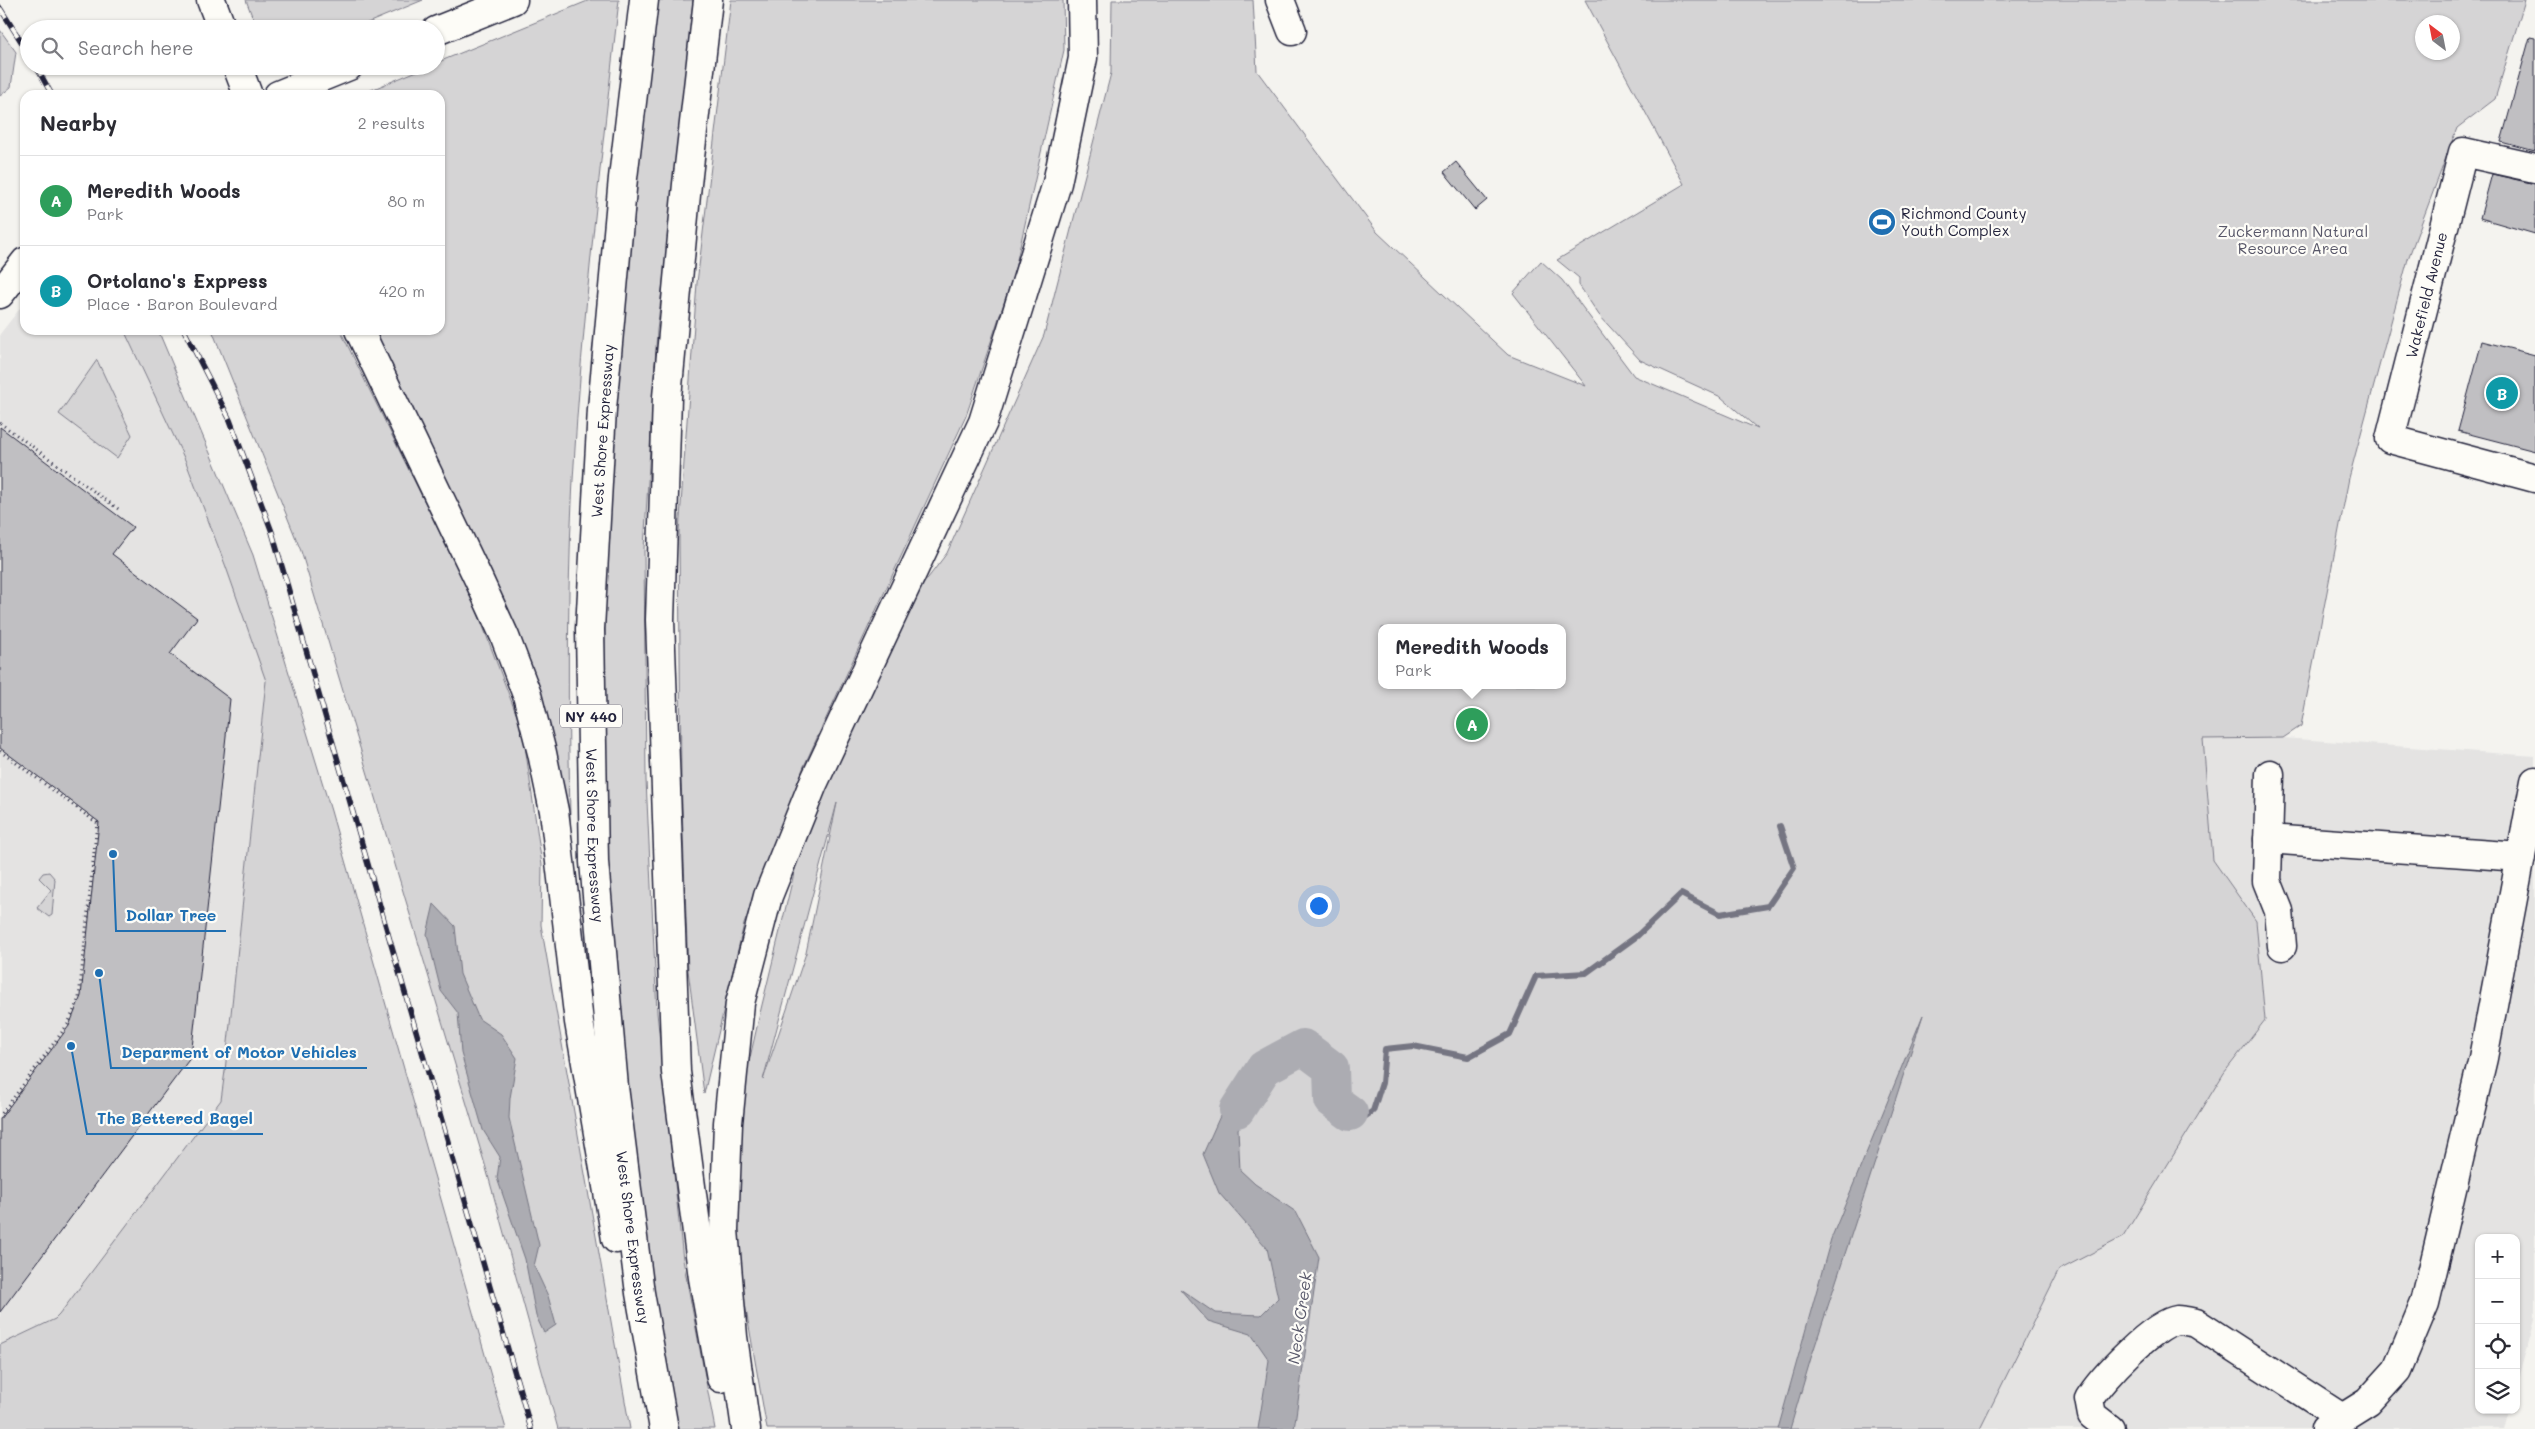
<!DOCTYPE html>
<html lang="en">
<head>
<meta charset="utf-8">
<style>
	body { margin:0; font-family:Mali,sans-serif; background:#f2f2f3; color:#2b2b33 }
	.controls { position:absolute; right:15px; bottom:15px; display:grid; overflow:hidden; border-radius:10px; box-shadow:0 1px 4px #0004 }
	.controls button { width:45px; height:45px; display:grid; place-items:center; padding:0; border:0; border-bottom:1px solid #e1e1e2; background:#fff; color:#2b2b33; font:25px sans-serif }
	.compass { position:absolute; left:2415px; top:15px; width:45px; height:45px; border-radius:50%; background:#fff; box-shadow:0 1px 4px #0004; rotate:328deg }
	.you { position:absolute; left:1318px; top:905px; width:18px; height:18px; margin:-12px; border:4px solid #fff; border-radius:50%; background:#1a73e8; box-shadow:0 0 0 8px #1a73e833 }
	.badge { display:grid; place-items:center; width:32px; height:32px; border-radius:50%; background:#1a73e8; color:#fff; font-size:16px; font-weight:700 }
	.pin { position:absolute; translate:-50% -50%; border:2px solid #fff; box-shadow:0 1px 5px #0006 }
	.popup { position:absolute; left:1378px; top:624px; width:188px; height:65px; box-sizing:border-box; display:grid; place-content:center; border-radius:10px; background:#fff; filter:drop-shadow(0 1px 4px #0005); font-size:16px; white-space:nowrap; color:#7c7c81 }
	.popup b { font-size:19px; color:#2b2b33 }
	.popup::after { content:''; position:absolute; left:50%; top:100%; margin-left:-10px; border:10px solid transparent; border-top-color:#fff }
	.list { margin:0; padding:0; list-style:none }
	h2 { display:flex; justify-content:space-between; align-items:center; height:65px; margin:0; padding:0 20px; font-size:21px }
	h2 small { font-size:16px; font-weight:400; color:#7c7c81 }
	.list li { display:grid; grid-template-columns:32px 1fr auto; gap:15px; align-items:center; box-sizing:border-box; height:90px; padding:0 20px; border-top:1px solid #e1e1e2 }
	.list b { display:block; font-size:19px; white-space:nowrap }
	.list p { margin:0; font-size:16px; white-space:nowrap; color:#7c7c81 }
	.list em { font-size:16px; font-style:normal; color:#7c7c81 }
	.icon { flex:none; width:28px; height:28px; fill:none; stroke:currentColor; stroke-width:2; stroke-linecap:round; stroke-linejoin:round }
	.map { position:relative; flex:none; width:2535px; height:1429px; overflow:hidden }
	.search { position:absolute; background:#fff; box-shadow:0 1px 4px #0004; left:20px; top:20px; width:425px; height:55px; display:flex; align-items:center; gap:12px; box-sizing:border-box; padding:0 18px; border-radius:28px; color:#7c7c81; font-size:19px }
	.panel { position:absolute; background:#fff; box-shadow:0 1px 4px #0004; left:20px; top:90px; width:425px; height:245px; border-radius:15px }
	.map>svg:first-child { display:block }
	.built { fill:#e4e3e2 }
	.green { fill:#d5d4d5; stroke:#7c7b88; fill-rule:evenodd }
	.water { fill:#acacb2; stroke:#757582 }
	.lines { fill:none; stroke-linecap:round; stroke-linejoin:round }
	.stream { stroke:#757582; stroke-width:6 }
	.river { stroke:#acacb2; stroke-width:36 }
	.building { fill:#c0bfc2; stroke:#22223b }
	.minor-casing { stroke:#22223b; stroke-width:31 }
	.highway-casing { stroke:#22223b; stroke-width:31 }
	.path { stroke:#22223b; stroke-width:3; stroke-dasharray:1 4; stroke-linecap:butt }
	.minor { stroke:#fdfcf7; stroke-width:28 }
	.highway { stroke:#fdfcf7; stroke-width:28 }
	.rail-casing { stroke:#22223b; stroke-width:5.5 }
	.rail { stroke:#fdfcf7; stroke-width:4; stroke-dasharray:11; stroke-linecap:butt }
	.labels { text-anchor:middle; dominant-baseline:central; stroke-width:4.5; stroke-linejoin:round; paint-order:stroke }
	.shield { fill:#fdfcf7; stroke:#646373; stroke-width:1 }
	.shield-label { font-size:14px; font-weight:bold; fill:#22223b }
	.poi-label { font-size:15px; fill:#22223b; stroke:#fdfcf7; text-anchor:start }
	.park-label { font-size:15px; fill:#585769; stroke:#fdfcf7 }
	.street-label { font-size:15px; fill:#22223b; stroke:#fdfcf7 }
	.water-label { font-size:16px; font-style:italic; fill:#59596b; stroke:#fdfcf7 }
	.leader { fill:none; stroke:#1f6fb2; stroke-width:2 }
	.callout-dot { fill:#1f6fb2; stroke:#fdfcf7; stroke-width:2 }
	.callout-label { font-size:16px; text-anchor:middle; font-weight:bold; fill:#1f6fb2; stroke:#fdfcf7; stroke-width:4.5; stroke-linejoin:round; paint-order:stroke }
</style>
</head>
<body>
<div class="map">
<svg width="2535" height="1429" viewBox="0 0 2535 1429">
	<rect width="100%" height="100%" fill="#f4f3ef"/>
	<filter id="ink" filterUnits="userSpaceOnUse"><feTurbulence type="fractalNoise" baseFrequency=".02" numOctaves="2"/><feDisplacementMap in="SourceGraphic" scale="10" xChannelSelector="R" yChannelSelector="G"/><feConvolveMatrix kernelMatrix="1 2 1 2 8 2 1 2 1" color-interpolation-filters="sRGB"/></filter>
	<g filter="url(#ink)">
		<g class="built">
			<polygon points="25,302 25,330 124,330 186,462 226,567 266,681 222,1100 59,1315 55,1319 0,1345 0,334"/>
			<polygon points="2203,738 2283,738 2535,756 2535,1319 2516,1386 2516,1238 2479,1238 2479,1410 2509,1410 2504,1429 1975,1429 2046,1277 2224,1073 2265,1020 2256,921 2213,860"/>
		</g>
		<g class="green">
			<polygon points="246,0 423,0 353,29 257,29"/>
			<path d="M 590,0 L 619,0 C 601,160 582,319 573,480 C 565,624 569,768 572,912 L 553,782 L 371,330 L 440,330 L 440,95 L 359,95 L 429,66 L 436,66 L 436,63 Z"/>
			<polygon points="655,0 693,0 682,131 657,330 644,549 646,780 657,1013 683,1260 715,1429 676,1429 647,1269 617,1014 603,782 606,545 621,314"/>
			<polygon points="731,0 1063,0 1064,50 1014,273 966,416 804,766 744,924 704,1094 688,970 681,777 679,532 697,283"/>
			<path d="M 1112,0 L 1253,0 L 1257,71 L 1377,232 L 1508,355 L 1586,386 L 1513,293 L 1541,261 L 1562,280 L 1634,376 L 1758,429 L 1721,397 L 1640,360 L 1599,315 L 1579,285 L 1579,278 L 1557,260 L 1684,184 L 1585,0 L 2525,0 L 2495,99 L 2457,128 L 2408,259 L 2349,478 L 2301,726 L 2283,738 L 2203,739 L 2213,860 L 2256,921 L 2265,1020 L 2224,1073 L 2123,1237 L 2059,1270 L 1980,1429 L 767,1429 L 738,1264 L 740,1102 L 761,1009 L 799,853 L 839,757 L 912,599 L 947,553 L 1044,335 L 1111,73 ZM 2422,22 L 2452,22 L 2452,52 L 2422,52 ZM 1382,628 L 1562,628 L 1562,685 L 1382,685 ZM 837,803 L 806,953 L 763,1080 Z"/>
			<polygon points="0,30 16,52 11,87 0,96"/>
			<polygon points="124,330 158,330 253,555 331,811 506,1429 0,1429 0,1345 55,1319 59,1315 221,1100 225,1071 266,681 226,567 186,462"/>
			<polygon points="212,330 340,330 473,600 523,732 542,865 541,925 630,1429 558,1429 486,1168 301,551"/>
			<polygon points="97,360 132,435 117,458 59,414"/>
			<polygon points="49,872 55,879 52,915 49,917 37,908 51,890 39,878 43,873"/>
		</g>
		<g class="water">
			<polygon points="434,904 455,926 460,974 479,1019 501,1034 517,1058 510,1098 509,1118 539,1245 534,1266 548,1296 556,1325 544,1333 536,1316 525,1259 497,1178 500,1157 483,1130 461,1053 458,1013 441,991 427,934"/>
			<polygon points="1923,1015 1811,1358 1790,1429 1778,1429 1831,1239"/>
			<polygon points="1264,1068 1238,1129 1240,1170 1255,1184 1296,1212 1319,1257 1294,1429 1258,1429 1269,1360 1251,1334 1208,1321 1180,1289 1215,1313 1261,1315 1278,1298 1267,1248 1219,1193 1203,1154 1229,1096"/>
		</g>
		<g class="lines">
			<polyline class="stream" points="1350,1113 1360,1120 1373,1111 1382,1083 1385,1049 1413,1046 1468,1057 1510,1034 1536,976 1586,973 1637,936 1681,894 1720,914 1768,906 1794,868 1780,826"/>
			<polyline class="river" points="1237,1110 1264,1068 1303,1047 1331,1068 1332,1100 1350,1113"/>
		</g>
		<g class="building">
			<polygon points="2530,37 2535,38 2535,151 2501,142"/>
			<polygon points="1456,162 1487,200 1475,210 1444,172"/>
			<polygon points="2492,174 2535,184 2535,234 2480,218"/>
			<polygon points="2482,341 2535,355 2535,451 2458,431"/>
			<polygon points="0,427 133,527 112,554 197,618 170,654 230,699 191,1057 0,1312 0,1119 69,1026 81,996 99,822 0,748"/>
		</g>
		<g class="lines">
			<defs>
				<g id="minor">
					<polyline points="211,0 222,29"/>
					<polyline points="1280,0 1292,31"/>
					<polyline points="436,31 513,0"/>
					<polyline points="237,66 248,95"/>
					<polyline points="278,95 349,66"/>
					<polyline points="2535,168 2463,152 2390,439 2535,478"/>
					<polyline points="0,294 25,262"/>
					<polyline points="2270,774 2267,881 2279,911 2282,946"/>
					<polyline points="2268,839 2521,857"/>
					<path d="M 2110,1429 L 2092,1415 L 2089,1399 C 2101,1379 2154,1323 2177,1320 C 2183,1320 2191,1322 2196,1323 L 2342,1418"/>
					<polyline points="2325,1429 2368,1402 2397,1370 2425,1303 2483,1058 2535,781"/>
				</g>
				<g id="highway">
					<path id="s1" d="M 644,0 L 623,178 L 602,409 L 590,629 L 594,862 L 614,1087 L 640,1293 L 664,1429"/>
					<polyline points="708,0 687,184 667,397 660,620 676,1072 703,1278 721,1378"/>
					<polyline points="359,330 478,578 505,637 527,695 542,753 554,811 579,1022 616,1239"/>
					<polyline points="746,1429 733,1337 724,1230 728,1123 740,1003 768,896 813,784 983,422 1057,183 1083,58 1082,0"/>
				</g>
			</defs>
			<use href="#minor" class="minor-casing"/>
			<use href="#highway" class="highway-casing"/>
			<g class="path">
				<polyline points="0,423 121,511"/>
				<polyline points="0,751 97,823 79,998 68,1024 0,1116"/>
			</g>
			<use href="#minor" class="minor"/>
			<use href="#highway" class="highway"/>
			<defs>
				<g id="rail">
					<polyline points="0,8 29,54"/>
					<polyline points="36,66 52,95"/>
					<polyline points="184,330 230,420 272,532 531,1429"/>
				</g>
			</defs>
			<use href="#rail" class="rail-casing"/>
			<use href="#rail" class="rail"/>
		</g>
	</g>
	<defs>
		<symbol id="stadium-disc" viewBox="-11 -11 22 22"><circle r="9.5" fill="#1f6fb2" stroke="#fdfcf7"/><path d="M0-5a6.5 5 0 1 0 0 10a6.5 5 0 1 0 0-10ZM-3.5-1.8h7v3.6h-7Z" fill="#fff"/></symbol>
	</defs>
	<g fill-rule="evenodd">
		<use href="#stadium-disc" x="1866" y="206" width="32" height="32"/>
	</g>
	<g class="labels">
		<rect class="shield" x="560" y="704.5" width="62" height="23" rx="4"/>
		<g class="shield-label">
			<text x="591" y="716">NY 440</text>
		</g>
		<g class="poi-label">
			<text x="1901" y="213">Richmond County<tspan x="1901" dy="17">Youth Complex</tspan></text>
		</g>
		<g class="park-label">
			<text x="2293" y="231">Zuckermann Natural<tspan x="2293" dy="17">Resource Area</tspan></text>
		</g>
		<g class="street-label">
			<text transform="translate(2426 295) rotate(-76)">Wakefield Avenue</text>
			<text transform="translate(602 431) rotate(-86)">West Shore Expressway</text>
			<text stroke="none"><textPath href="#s1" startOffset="838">West Shore Expressway</textPath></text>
			<text stroke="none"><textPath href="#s1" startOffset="1242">West Shore Expressway</textPath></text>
		</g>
		<g class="water-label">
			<text transform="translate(1299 1318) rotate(-82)">Neck Creek</text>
		</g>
	</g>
	<path class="leader" d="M113 854L116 931H226M99 973L111 1068H367M71 1046L87 1134H263"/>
	<g class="callout-dot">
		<circle cx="113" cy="854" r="5"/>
		<circle cx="99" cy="973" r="5"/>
		<circle cx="71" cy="1046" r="5"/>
	</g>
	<g class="callout-label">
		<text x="171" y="921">Dollar Tree</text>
		<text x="239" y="1058">Deparment of Motor Vehicles</text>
		<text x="175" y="1124">The Bettered Bagel</text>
	</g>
</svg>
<div class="controls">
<button>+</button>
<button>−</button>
<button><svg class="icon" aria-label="locate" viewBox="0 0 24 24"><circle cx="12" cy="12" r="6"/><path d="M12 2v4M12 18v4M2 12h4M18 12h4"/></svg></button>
<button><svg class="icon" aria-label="layers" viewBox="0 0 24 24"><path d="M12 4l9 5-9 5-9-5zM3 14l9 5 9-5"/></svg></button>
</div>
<svg class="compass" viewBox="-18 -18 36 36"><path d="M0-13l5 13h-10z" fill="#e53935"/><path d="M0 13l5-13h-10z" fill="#7c7c81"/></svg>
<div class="you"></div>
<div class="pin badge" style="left:1472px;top:724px;background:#2e9e5b">A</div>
<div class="popup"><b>Meredith Woods</b>Park</div>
<div class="pin badge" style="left:2502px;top:393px;background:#0f9aa8">B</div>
<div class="search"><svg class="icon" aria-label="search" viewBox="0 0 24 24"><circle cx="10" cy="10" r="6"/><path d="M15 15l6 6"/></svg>Search here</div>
<section class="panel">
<h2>Nearby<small>2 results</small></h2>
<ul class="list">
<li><span class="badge" style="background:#2e9e5b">A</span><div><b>Meredith Woods</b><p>Park</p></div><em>80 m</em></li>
<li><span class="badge" style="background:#0f9aa8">B</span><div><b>Ortolano's Express</b><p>Place · Baron Boulevard</p></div><em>420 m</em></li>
</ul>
</section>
</div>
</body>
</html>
